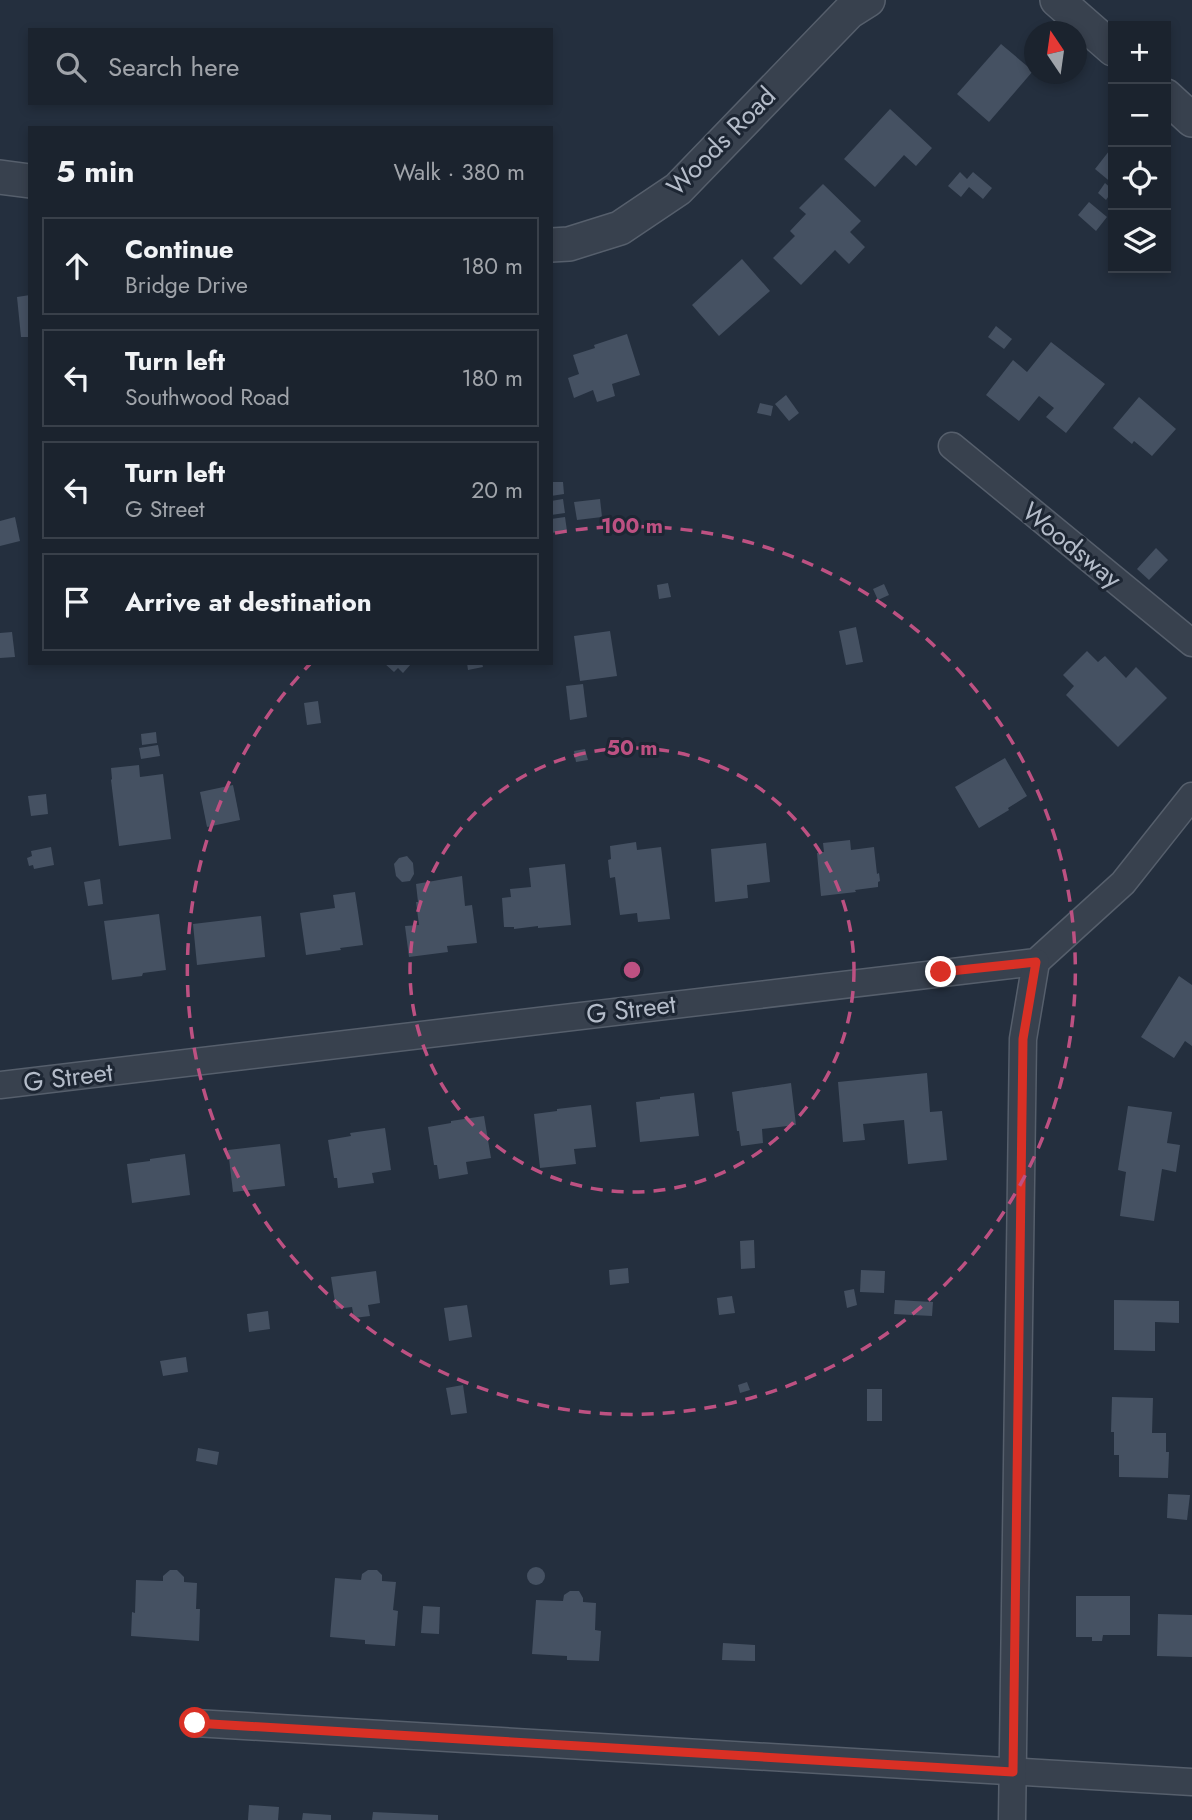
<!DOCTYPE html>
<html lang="en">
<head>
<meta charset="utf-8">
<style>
	body { margin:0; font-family:Jost,sans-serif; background:#282f3a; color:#f1f3f6 }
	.controls { position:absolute; right:21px; top:21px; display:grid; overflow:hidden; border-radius:0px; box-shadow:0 4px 10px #0003 }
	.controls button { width:63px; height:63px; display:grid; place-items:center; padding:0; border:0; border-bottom:2px solid #39404a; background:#1b232e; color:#f1f3f6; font:35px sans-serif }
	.compass { position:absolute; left:1024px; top:21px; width:63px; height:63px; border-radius:50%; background:#1b232e; box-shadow:0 4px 10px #0003; rotate:347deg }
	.stop { position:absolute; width:21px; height:21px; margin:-16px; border:5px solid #d93025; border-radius:50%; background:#fff }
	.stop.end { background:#d93025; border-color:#fff; box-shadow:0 2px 7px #0008 }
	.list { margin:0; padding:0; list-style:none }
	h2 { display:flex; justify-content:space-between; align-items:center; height:91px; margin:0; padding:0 28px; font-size:30px }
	h2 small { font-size:23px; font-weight:400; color:#a0a4aa }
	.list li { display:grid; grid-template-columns:46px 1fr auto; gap:21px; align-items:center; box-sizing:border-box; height:98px; margin:0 14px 14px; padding:0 14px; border:2px solid #39404a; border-radius:0px }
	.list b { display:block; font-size:26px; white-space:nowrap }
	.list p { margin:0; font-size:23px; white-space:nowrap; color:#a0a4aa }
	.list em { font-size:23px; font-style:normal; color:#a0a4aa }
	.icon { flex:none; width:38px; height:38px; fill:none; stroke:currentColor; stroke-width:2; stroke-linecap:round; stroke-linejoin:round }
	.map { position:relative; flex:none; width:1192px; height:1820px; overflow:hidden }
	.search { position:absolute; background:#1b232e; box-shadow:0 4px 10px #0003; left:28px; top:28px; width:525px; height:77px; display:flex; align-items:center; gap:18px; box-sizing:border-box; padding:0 24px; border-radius:0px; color:#a0a4aa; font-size:26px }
	.panel { position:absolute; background:#1b232e; box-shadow:0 4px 10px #0003; left:28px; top:126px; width:525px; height:539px; border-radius:0px }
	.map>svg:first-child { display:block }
	.building { fill:#455162 }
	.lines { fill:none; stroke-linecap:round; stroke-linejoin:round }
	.minor-casing { stroke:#565f6c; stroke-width:29 }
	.tertiary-casing { stroke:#565f6c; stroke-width:36 }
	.minor { stroke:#38414e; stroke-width:26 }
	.tertiary { stroke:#38414e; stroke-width:33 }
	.route { stroke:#d93025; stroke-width:9 }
	.ring { fill:none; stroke:#bd5182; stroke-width:3.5; stroke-dasharray:12 9 }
	.labels { text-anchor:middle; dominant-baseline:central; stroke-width:6; stroke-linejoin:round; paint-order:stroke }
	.street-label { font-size:26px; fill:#b4bcc9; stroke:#1d2633 }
	.centre { fill:#bd5182; stroke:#1d2633; stroke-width:3.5 }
	.ring-label { font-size:21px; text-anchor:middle; font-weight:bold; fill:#bd5182; stroke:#1d2633; stroke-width:6; stroke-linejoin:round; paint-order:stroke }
</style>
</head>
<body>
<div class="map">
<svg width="1192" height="1820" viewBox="0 0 1192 1820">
	<rect width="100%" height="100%" fill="#242f3e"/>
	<g class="building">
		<polygon points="1001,44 1033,71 989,122 957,94"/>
		<polygon points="890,109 932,148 916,166 904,155 875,187 844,159"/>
		<polygon points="1113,146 1113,184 1095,169"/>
		<polygon points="960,172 967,179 973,172 992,188 983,199 969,187 961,197 948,186"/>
		<polygon points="1105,183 1113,190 1106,200 1098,193"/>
		<polygon points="823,184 861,221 850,232 865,247 849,264 835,250 801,285 773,258 795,236 790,231 806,214 799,208"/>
		<polygon points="1089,202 1107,217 1096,231 1078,215"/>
		<polygon points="742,259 770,291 719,336 692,305"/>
		<polygon points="30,295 30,337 21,337 17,297"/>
		<polygon points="996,326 1012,339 1004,349 988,337"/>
		<polygon points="627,334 640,375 612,384 615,396 597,402 593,390 574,398 568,378 579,374 573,355 595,348 594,345"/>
		<polygon points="1051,342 1105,384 1066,433 1046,417 1054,408 1039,396 1019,421 986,395 1013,360 1027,372"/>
		<polygon points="786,395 799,413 789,421 775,404"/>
		<polygon points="1139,397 1176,429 1152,456 1134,441 1132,444 1113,428"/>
		<polygon points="760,403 773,406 771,416 757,413"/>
		<polygon points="551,482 563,482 564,494 551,496"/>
		<polygon points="563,499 565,513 551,515 551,501"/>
		<polygon points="600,499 602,517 577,520 574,502"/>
		<polygon points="15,517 20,541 0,546 0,521"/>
		<polygon points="565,517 567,531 551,533 551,519"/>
		<polygon points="1156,548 1168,560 1149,580 1137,569"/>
		<polygon points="668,583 671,597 659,599 657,585"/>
		<polygon points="884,584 889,595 878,600 873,589"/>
		<polygon points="856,627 863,662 846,665 839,631"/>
		<polygon points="610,631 617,676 580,681 574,636"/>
		<polygon points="12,632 15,657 0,658 0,633"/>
		<polygon points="1087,651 1098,662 1105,656 1126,678 1136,667 1167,698 1118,747 1066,695 1074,686 1063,675"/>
		<polygon points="384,663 409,663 411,664 403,673 398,668 394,672"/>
		<polygon points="467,663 482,663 483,667 468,670"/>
		<polygon points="583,684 587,717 570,720 566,686"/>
		<polygon points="318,701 321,723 307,725 304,703"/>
		<polygon points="156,732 157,743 142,745 141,734"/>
		<polygon points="158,745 160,756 141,759 139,748"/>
		<polygon points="585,749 588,760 576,762 574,751"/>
		<polygon points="1005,758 1027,796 1008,808 1009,810 979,828 955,787"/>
		<polygon points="139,765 140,777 163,774 171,839 119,846 111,780 112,779 111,768"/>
		<polygon points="233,785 240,820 207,827 200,792"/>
		<polygon points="46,794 48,814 31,816 28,796"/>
		<polygon points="850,840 851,850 874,847 877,874 879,873 880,881 878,882 878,887 855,890 856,892 821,896 817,853 824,852 823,843"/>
		<polygon points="636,842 637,850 661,847 670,919 638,922 637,913 620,915 615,877 610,878 608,860 611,859 610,846"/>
		<polygon points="766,843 770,882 747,885 748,898 715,902 711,849"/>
		<polygon points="51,847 54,865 34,869 33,865 29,866 27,858 32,856 31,851"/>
		<polygon points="407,856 413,863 414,874 410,881 402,882 396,876 394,864 399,858"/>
		<polygon points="565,864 571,925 538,928 538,926 514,929 514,927 504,927 502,898 511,897 510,889 531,887 529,868"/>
		<polygon points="462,876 465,906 472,905 477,943 447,946 448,952 409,957 405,926 419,925 416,902 418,902 416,884"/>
		<polygon points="100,879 103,904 88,906 84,882"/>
		<polygon points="355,892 363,945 340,948 341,950 306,955 300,913 335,908 333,895"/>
		<polygon points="159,914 166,970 143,973 142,976 112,980 104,921"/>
		<polygon points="261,916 265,957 197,965 193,924"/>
		<polygon points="1179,976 1192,985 1192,1046 1185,1041 1174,1058 1141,1037"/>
		<polygon points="927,1073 930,1112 942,1111 947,1160 908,1164 904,1120 863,1124 865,1140 843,1142 838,1082"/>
		<polygon points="791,1083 796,1125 762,1129 763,1143 741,1146 739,1131 737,1131 732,1092"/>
		<polygon points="694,1093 699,1136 640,1142 636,1102 660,1099 660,1097"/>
		<polygon points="591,1105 596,1147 574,1149 576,1164 540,1168 534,1114 557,1111 557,1109"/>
		<polygon points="1128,1106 1172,1112 1167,1143 1180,1145 1176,1172 1162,1169 1154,1221 1120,1216 1126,1172 1118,1170"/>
		<polygon points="484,1116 491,1158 466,1162 468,1174 439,1179 437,1165 434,1165 428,1127 451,1123 451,1121"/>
		<polygon points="385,1128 391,1170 372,1173 374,1183 338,1188 337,1178 334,1178 328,1140 351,1136 350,1133"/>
		<polygon points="280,1144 285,1186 233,1192 228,1150"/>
		<polygon points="185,1154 190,1195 132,1203 127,1164 150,1161 150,1159"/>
		<polygon points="754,1240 755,1268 741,1269 740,1241"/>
		<polygon points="628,1268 629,1283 610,1285 609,1270"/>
		<polygon points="861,1270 885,1271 884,1293 860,1292"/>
		<polygon points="376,1271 380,1303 368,1305 370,1316 354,1318 352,1307 336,1309 331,1277"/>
		<polygon points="854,1289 857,1305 847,1308 844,1291"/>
		<polygon points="732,1296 735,1313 719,1315 717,1298"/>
		<polygon points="895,1300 933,1302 932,1316 894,1314"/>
		<polygon points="1114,1300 1179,1301 1179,1323 1155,1322 1155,1351 1114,1350"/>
		<polygon points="467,1305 472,1337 449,1341 444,1308"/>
		<polygon points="268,1311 270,1329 249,1332 247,1314"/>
		<polygon points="186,1357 188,1372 163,1376 160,1361"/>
		<polygon points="747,1382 750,1390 740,1393 738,1385"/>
		<polygon points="463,1385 467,1413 451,1415 446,1388"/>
		<rect x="867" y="1389" width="15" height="32"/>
		<polygon points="1112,1397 1153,1398 1152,1433 1166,1433 1166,1452 1169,1452 1168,1478 1119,1477 1119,1455 1114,1455 1114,1432 1111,1432"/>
		<polygon points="198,1448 219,1452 217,1465 196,1461"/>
		<polygon points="1168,1494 1190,1495 1187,1520 1167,1518"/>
		<circle cx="536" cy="1576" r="9"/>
		<polygon points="170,1570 177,1570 184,1577 184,1582 197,1583 196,1609 200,1609 199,1641 131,1636 132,1612 135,1613 136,1580 163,1581 163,1576"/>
		<polygon points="368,1570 377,1570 382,1575 382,1581 396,1582 393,1610 398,1611 395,1646 365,1644 365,1640 330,1637 335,1578 361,1580 362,1574"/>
		<polygon points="570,1591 579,1591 583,1598 583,1602 596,1603 595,1630 601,1631 599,1661 567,1660 567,1656 532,1654 536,1600 563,1601 564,1595"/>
		<polygon points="1076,1596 1130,1596 1130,1635 1103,1635 1102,1641 1092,1641 1092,1637 1076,1637"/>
		<polygon points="423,1606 440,1607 439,1634 421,1633"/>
		<polygon points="1158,1614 1192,1615 1192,1657 1157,1656"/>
		<polygon points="723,1643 755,1645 755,1661 722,1660"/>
		<polygon points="249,1805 279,1807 278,1820 248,1820"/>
		<polygon points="373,1812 438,1815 438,1820 372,1820"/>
		<polygon points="303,1813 331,1815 331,1820 302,1820"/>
	</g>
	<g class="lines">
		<defs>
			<g id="minor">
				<polyline points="952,446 1192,643"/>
				<polyline points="0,1085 1036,962 1123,883 1192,796"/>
				<polyline points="195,1723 1192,1782"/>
				<polyline points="1012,1820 1023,1039 1036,962"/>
			</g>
			<g id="tertiary">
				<polyline points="1057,0 1113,49"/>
				<polyline points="1166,96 1192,120"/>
				<polyline points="0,177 30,181"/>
				<polyline points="551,245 569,244 620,228 678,189 849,12 868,0"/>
			</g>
		</defs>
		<use href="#minor" class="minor-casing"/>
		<use href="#tertiary" class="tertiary-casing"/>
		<use href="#minor" class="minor"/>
		<use href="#tertiary" class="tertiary"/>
	</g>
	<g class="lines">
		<polyline class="route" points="195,1723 1013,1772 1023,1039 1036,962 941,972"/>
	</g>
	<g class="ring">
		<circle cx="632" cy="970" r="222"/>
		<path d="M555 533A444 444 0 1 1 310 664"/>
	</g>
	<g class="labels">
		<g class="street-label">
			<text transform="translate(721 141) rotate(-45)">Woods Road</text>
			<text transform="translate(1072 545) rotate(39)">Woodsway</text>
			<text transform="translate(631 1009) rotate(-7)">G Street</text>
			<text transform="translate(68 1077) rotate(-7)">G Street</text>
		</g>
	</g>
	<circle cx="632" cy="970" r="10" class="centre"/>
	<g class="ring-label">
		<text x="632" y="533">100 m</text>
		<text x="632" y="755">50 m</text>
	</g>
</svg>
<div class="controls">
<button>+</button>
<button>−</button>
<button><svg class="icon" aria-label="locate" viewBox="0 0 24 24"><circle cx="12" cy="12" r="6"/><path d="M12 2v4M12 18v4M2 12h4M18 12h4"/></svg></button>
<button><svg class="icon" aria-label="layers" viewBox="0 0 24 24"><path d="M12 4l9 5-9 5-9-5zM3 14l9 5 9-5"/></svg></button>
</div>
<svg class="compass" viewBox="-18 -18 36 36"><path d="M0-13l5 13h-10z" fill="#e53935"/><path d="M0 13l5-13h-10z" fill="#a0a4aa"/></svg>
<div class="stop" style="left:195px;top:1723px"></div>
<div class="stop end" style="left:941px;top:972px"></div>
<div class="search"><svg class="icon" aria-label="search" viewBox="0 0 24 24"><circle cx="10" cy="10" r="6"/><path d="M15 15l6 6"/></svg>Search here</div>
<section class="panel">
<h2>5 min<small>Walk · 380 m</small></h2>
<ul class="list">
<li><svg class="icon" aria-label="ahead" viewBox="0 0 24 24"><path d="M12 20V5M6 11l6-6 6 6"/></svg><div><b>Continue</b><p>Bridge Drive</p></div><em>180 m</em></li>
<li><svg class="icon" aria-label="left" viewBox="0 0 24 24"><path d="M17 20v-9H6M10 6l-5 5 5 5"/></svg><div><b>Turn left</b><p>Southwood Road</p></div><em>180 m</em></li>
<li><svg class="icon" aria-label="left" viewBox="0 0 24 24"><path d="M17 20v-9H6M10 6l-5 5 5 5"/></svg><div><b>Turn left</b><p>G Street</p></div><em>20 m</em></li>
<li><svg class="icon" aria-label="arrive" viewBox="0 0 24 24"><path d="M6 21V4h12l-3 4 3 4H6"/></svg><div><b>Arrive at destination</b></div></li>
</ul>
</section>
</div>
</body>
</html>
